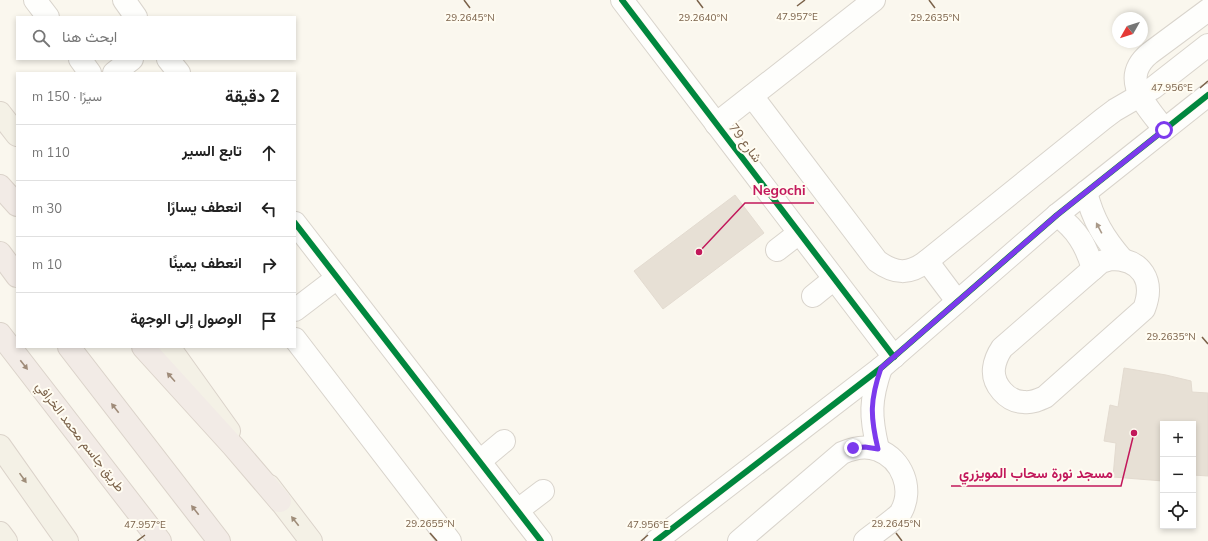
<!DOCTYPE html>
<html lang="ar">
<head>
<meta charset="utf-8">
<style>
	body { margin:0; font-family:"Nunito Sans",Vazirmatn,sans-serif; background:#f6f6f6; color:#222; direction:rtl }
	.controls { position:absolute; right:12px; bottom:12px; display:grid; overflow:hidden; border-radius:0px; box-shadow:0 2px 6px #0003 }
	.controls button { width:36px; height:36px; display:grid; place-items:center; padding:0; border:0; border-bottom:1px solid #e0e0e0; background:#fff; color:#222; font:20px sans-serif }
	.compass { position:absolute; left:1112px; top:12px; width:36px; height:36px; border-radius:50%; background:#fff; box-shadow:0 2px 6px #0003; rotate:231deg }
	.stop { position:absolute; width:12px; height:12px; margin:-9px; border:3px solid #7c3aed; border-radius:50%; background:#fff }
	.stop.end { background:#7c3aed; border-color:#fff; box-shadow:0 1px 4px #0008 }
	.list { margin:0; padding:0; list-style:none }
	h2 { display:flex; justify-content:space-between; align-items:center; height:52px; margin:0; padding:0 16px; font-size:17px }
	h2 small { font-size:13px; font-weight:400; color:#767676 }
	.list li { display:grid; grid-template-columns:26px 1fr auto; gap:12px; align-items:center; box-sizing:border-box; height:56px; padding:0 16px; border-top:1px solid #e0e0e0 }
	.list b { display:block; font-size:15px; white-space:nowrap }
	.list em { font-size:13px; font-style:normal; color:#767676 }
	.icon { flex:none; width:22px; height:22px; fill:none; stroke:currentColor; stroke-width:2; stroke-linecap:round; stroke-linejoin:round }
	.map { position:relative; flex:none; width:1208px; height:541px; overflow:hidden; direction:ltr }
	.search { position:absolute; background:#fff; box-shadow:0 2px 6px #0003; left:16px; top:16px; width:280px; height:44px; display:flex; align-items:center; gap:10px; box-sizing:border-box; padding:0 14px; border-radius:0px; color:#767676; font-size:15px }
	.panel { position:absolute; background:#fff; box-shadow:0 2px 6px #0003; left:16px; top:72px; width:280px; height:276px; border-radius:0px; direction:rtl }
	.map>svg:first-child { display:block }
	.building { fill:#e7e0d5; stroke:#e3dbd0 }
	.lines { fill:none; stroke-linecap:round; stroke-linejoin:round }
	.minor-casing { stroke:#d9d4cc; stroke-width:24 }
	.major-casing { stroke:#dbd3ca; stroke-width:24 }
	.highway-casing { stroke:#dbd3ca; stroke-width:24 }
	.minor { stroke:#fefefc; stroke-width:22 }
	.major { stroke:#f4f1e6; stroke-width:22 }
	.highway { stroke:#f2ebe6; stroke-width:22 }
	.cycleway-casing { stroke:#fffcf2; stroke-width:8 }
	.cycleway { stroke:#00873e; stroke-width:6 }
	.oneway { fill:#a99988 }
	.oneway2 { fill:#9f8b79 }
	.oneway3 { fill:#9f8d79 }
	.route { stroke:#7c3aed; stroke-width:5 }
	.ticks { fill:none; stroke:#7b624a; stroke-width:1.5 }
	.labels { text-anchor:middle; dominant-baseline:central; stroke-width:4; stroke-linejoin:round; paint-order:stroke }
	.street-label { font-size:13px; fill:#7b624a; stroke:#fffcf2 }
	.ticks-label { font-size:10px; text-anchor:middle; fill:#7b624a; stroke:#fffcf2; stroke-width:4; stroke-linejoin:round; paint-order:stroke }
	.leader { fill:none; stroke:#c2185b; stroke-width:1.5 }
	.callout-dot { fill:#c2185b; stroke:#fffcf2; stroke-width:1.5 }
	.callout-label { font-size:14px; text-anchor:middle; font-weight:bold; fill:#c2185b; stroke:#fffcf2; stroke-width:4; stroke-linejoin:round; paint-order:stroke }
</style>
</head>
<body>
<div class="map">
<svg width="1208" height="541" viewBox="0 0 1208 541">
	<rect width="100%" height="100%" fill="#faf7ee"/>
	<g class="building">
		<polygon points="735,195 764,233 663,309 634,271"/>
		<polygon points="1124,368 1166,375 1191,381 1192,392 1208,393 1208,476 1193,475 1193,424 1163,424 1163,481 1113,477 1116,443 1104,441 1110,405 1118,407"/>
	</g>
	<g class="lines">
		<defs>
			<g id="minor">
				<polyline points="35,0 48,17"/>
				<polyline points="124,0 136,17"/>
				<polyline points="622,0 894,357"/>
				<polyline points="80,59 90,73"/>
				<polyline points="168,59 179,73"/>
				<polyline points="114,73 132,59"/>
				<path d="M 752,96 L 877,261 C 895,274 909,275 927,261 L 1103,119 L 1115,110 L 1153,88 L 1208,45"/>
				<polyline points="716,124 874,0"/>
				<path d="M 1164,129 C 1147,106 1118,79 1150,53 L 1208,10"/>
				<path d="M 1086,192 C 1093,220 1104,238 1122,259"/>
				<path d="M 1057,215 C 1077,230 1086,245 1093,269"/>
				<polyline points="295,223 541,541"/>
				<polyline points="777,250 799,233"/>
				<path d="M 1111,259 C 1142,259 1155,281 1144,309 L 1045,397 C 1038,400 1032,403 1024,402 C 1007,402 992,384 994,368 C 995,360 998,354 1002,348 L 1101,262 Z"/>
				<polyline points="927,261 957,301"/>
				<polyline points="813,296 834,279"/>
				<polyline points="295,310 337,278"/>
				<polyline points="295,339 450,541"/>
				<path d="M 878,449 C 870,416 870,400 881,368"/>
				<polyline points="480,461 504,441"/>
				<polyline points="518,510 543,491"/>
				<polyline points="656,541 881,368 1057,215 1208,95"/>
				<path d="M 739,541 L 842,453 C 853,448 866,445 878,450 C 902,459 914,489 901,512 C 897,518 872,535 865,541"/>
			</g>
			<g id="major">
				<polyline points="0,113 17,135"/>
				<polyline points="169,347 229,431"/>
				<polyline points="0,446 67,541"/>
				<polyline points="269,486 311,541"/>
				<polyline points="0,533 6,541"/>
			</g>
			<g id="highway">
				<polyline points="0,186 17,205"/>
				<polyline points="0,253 17,276"/>
				<polyline points="0,334 160,541"/>
				<polyline points="69,347 219,541"/>
				<polyline points="143,347 233,446 280,501"/>
			</g>
		</defs>
		<use href="#minor" class="minor-casing"/>
		<use href="#major" class="major-casing"/>
		<use href="#highway" class="highway-casing"/>
		<use href="#minor" class="minor"/>
		<use href="#major" class="major"/>
		<use href="#highway" class="highway"/>
		<defs>
			<g id="cycleway">
				<polyline points="622,0 894,357"/>
				<polyline points="295,223 541,541"/>
				<polyline points="656,541 881,368 1057,215 1208,95"/>
			</g>
		</defs>
		<use href="#cycleway" class="cycleway-casing"/>
		<use href="#cycleway" class="cycleway"/>
	</g>
	<defs><path id="oneway-solid" d="M-6-.8H1V-3.2L6.5 0L1 3.2V.8H-6Z"/></defs>
	<use class="oneway" href="#oneway-solid" transform="translate(1099 228) rotate(-118)"/>
	<g class="oneway2">
		<use href="#oneway-solid" transform="translate(24 365) rotate(52)"/>
		<use href="#oneway-solid" transform="translate(171 377) rotate(-132)"/>
		<use href="#oneway-solid" transform="translate(115 408) rotate(-128)"/>
		<use href="#oneway-solid" transform="translate(195 510) rotate(-128)"/>
	</g>
	<g class="oneway3">
		<use href="#oneway-solid" transform="translate(23 478) rotate(55)"/>
		<use href="#oneway-solid" transform="translate(295 521) rotate(-128)"/>
	</g>
	<g class="lines">
		<path class="route" d="M 853,448 L 865,447 L 878,449 C 870,416 870,400 881,368 L 1057,215 L 1164,130"/>
	</g>
	<path class="ticks" d="M 464,0 L 470,8M 697,0 L 703,8M 929,0 L 935,8M 797,6 L 805,0M 1200,88 L 1208,81M 1202,337 L 1208,344M 430,533 L 437,541M 896,533 L 902,541M 137,541 L 145,535M 641,541 L 648,535"/>
	<g class="labels">
		<g class="street-label">
			<text transform="translate(745 143) rotate(53)">شارع 79</text>
			<text transform="translate(80 437) rotate(52)">طريق جاسم محمد الخرافي</text>
		</g>
	</g>
	<g class="ticks-label">
		<text x="797" y="20">47.957°E</text>
		<text x="470" y="21">29.2645°N</text>
		<text x="703" y="21">29.2640°N</text>
		<text x="935" y="21">29.2635°N</text>
		<text x="1172" y="91">47.956°E</text>
		<text x="1171" y="340">29.2635°N</text>
		<text x="430" y="527">29.2655°N</text>
		<text x="896" y="527">29.2645°N</text>
		<text x="145" y="528">47.957°E</text>
		<text x="648" y="528">47.956°E</text>
	</g>
	<path class="leader" d="M699 252L745 203H814M1134 433L1121 486H951"/>
	<g class="callout-dot">
		<circle cx="699" cy="252" r="4"/>
		<circle cx="1134" cy="433" r="4"/>
	</g>
	<g class="callout-label">
		<text x="779" y="195">Negochi</text>
		<text x="1036" y="478">مسجد نورة سحاب المويزري</text>
	</g>
</svg>
<div class="controls">
<button>+</button>
<button>−</button>
<button><svg class="icon" aria-label="locate" viewBox="0 0 24 24"><circle cx="12" cy="12" r="6"/><path d="M12 2v4M12 18v4M2 12h4M18 12h4"/></svg></button>
</div>
<svg class="compass" viewBox="-18 -18 36 36"><path d="M0-13l5 13h-10z" fill="#e53935"/><path d="M0 13l5-13h-10z" fill="#767676"/></svg>
<div class="stop" style="left:1164px;top:130px"></div>
<div class="stop end" style="left:853px;top:448px"></div>
<div class="search"><svg class="icon" aria-label="search" viewBox="0 0 24 24"><circle cx="10" cy="10" r="6"/><path d="M15 15l6 6"/></svg>ابحث هنا</div>
<section class="panel">
<h2>2 دقيقة<small>سيرًا · 150 m</small></h2>
<ul class="list">
<li><svg class="icon" aria-label="ahead" viewBox="0 0 24 24"><path d="M12 20V5M6 11l6-6 6 6"/></svg><div><b>تابع السير</b></div><em>110 m</em></li>
<li><svg class="icon" aria-label="left" viewBox="0 0 24 24"><path d="M17 20v-9H6M10 6l-5 5 5 5"/></svg><div><b>انعطف يسارًا</b></div><em>30 m</em></li>
<li><svg class="icon" aria-label="right" viewBox="0 0 24 24"><path d="M7 20v-9h11M14 6l5 5-5 5"/></svg><div><b>انعطف يمينًا</b></div><em>10 m</em></li>
<li><svg class="icon" aria-label="arrive" viewBox="0 0 24 24"><path d="M6 21V4h12l-3 4 3 4H6"/></svg><div><b>الوصول إلى الوجهة</b></div></li>
</ul>
</section>
</div>
</body>
</html>
